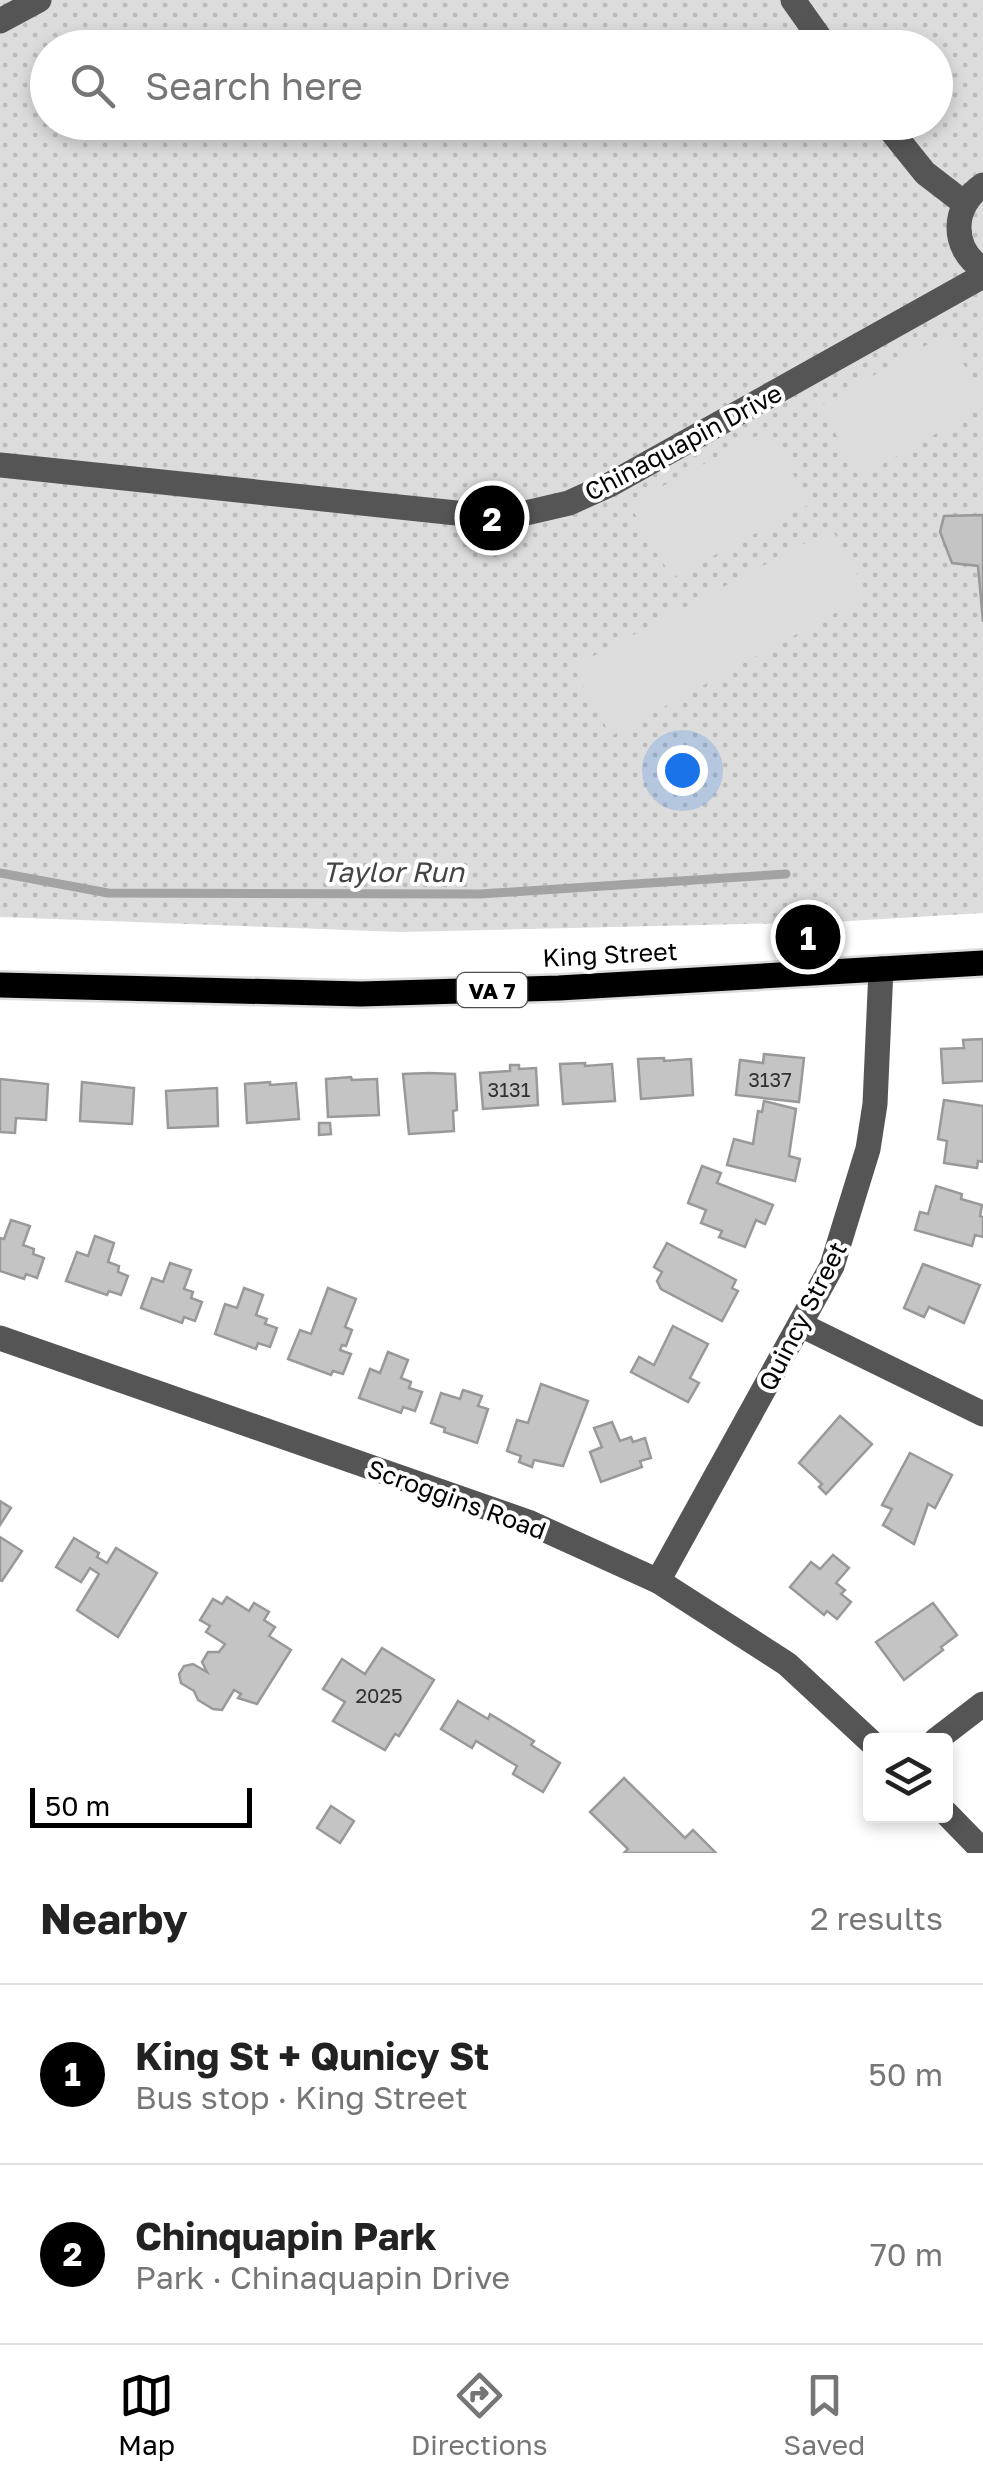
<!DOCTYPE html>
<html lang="en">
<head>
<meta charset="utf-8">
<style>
	body { margin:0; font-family:"Golos Text",sans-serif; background:#f6f6f6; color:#222 }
	.controls { position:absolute; right:30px; bottom:30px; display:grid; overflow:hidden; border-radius:10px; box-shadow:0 5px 15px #0003 }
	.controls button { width:90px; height:90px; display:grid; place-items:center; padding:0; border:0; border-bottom:2px solid #e0e0e0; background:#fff; color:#222; font:50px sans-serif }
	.scale { position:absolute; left:30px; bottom:25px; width:222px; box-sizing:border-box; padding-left:10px; border:5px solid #000; border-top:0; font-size:28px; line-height:35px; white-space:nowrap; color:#000; -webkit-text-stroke:8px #fff; paint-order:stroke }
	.you { position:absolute; left:682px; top:770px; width:35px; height:35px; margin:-25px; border:8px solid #fff; border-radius:50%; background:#1a73e8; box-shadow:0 0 0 15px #1a73e833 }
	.badge { display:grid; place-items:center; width:65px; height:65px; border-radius:50%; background:#000; color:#fff; font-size:32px; font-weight:700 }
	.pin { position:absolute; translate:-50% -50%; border:5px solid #fff; box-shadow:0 2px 10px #0006 }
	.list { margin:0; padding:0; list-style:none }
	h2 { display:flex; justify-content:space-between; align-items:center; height:130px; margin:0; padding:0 40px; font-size:42px }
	h2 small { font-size:32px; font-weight:400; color:#767676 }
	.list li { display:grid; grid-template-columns:65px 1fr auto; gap:30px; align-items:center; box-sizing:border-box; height:180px; padding:0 40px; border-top:2px solid #e0e0e0 }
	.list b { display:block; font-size:38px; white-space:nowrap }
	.list p { margin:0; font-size:32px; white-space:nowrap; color:#767676 }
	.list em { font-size:32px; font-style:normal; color:#767676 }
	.icon { flex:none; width:55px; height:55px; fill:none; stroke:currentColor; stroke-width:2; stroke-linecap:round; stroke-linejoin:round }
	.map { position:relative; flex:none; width:983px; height:1853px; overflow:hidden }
	.search { position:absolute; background:#fff; box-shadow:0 5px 15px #0003; left:30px; right:30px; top:30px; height:110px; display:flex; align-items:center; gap:25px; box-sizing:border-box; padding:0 35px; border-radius:55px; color:#767676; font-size:38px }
	.sheet { height:490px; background:#fff }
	nav { display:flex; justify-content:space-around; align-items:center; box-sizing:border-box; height:140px; border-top:2px solid #e0e0e0; background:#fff; font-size:28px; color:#767676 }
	nav a { display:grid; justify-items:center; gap:5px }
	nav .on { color:#000 }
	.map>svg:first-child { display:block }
	.park { fill:url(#park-dots); fill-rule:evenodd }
	.pitch { fill:#dcdcdc }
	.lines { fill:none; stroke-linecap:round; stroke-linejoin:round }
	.stream { stroke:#a3a3a3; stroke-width:9 }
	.building { fill:#c4c4c4; stroke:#999; stroke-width:2.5 }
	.major-casing { stroke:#dbdbdb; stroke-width:30 }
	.minor { stroke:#555; stroke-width:25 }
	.major { stroke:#000; stroke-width:25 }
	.labels { text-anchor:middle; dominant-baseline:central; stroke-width:8; stroke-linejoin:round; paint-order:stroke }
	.number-label { font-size:20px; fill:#313131 }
	.shield { fill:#fff; stroke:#4c4c4c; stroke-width:2.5 }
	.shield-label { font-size:22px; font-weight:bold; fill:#000 }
	.street-label { font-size:25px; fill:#000; stroke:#fff }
	.water-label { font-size:28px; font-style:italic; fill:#444; stroke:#fff }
</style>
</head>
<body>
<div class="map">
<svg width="983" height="1853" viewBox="0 0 983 1853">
	<defs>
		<pattern id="park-dots" width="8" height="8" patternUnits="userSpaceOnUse" patternTransform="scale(2.5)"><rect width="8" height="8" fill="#dcdcdc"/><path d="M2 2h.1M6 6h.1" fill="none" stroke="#bbb" stroke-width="1.8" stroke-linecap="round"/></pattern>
	</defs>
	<rect width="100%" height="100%" fill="#fff"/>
	<path class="park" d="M 0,0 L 983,0 L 983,913 L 833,922 L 401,932 L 0,917 ZM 48,48 L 936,48 L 936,122 L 48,122 Z"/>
	<g class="pitch">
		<polygon points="946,334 983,398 983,407 860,477 820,406"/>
		<polygon points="768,430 810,504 672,578 629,504"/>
		<polygon points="832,529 868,595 611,736 573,667"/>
	</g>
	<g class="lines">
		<polyline class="stream" points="0,873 108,893 480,894 786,874"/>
	</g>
	<g class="building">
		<polygon points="983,515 983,622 978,566 952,563 940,532 944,516"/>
		<polygon points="983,1039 983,1081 943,1083 941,1049 964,1048 963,1040"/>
		<polygon points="764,1054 804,1058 799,1102 736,1095 740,1060 763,1063"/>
		<polygon points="664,1058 664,1061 691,1059 693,1095 641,1099 638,1059"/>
		<polygon points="585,1063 585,1066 612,1064 615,1101 563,1104 560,1064"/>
		<polygon points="510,1065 519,1065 519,1069 536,1068 538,1105 483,1109 480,1073 510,1071"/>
		<polygon points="429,1073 455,1074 457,1110 453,1111 454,1131 409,1134 403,1074"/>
		<polygon points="351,1077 352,1080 377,1079 379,1115 328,1117 326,1079"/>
		<polygon points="0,1079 48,1084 46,1120 16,1118 15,1133 0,1132"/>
		<polygon points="82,1082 134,1088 132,1124 80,1121"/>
		<polygon points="270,1082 270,1085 296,1083 299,1119 247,1123 245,1084"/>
		<polygon points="217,1088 218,1126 168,1128 166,1091"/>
		<polygon points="944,1100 983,1106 983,1162 978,1161 977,1168 944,1163 947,1141 938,1139"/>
		<polygon points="764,1101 796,1109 789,1156 800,1159 795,1181 727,1165 734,1139 753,1144 758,1111 762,1112"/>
		<polygon points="319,1123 330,1123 331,1134 319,1135"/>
		<polygon points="702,1166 721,1173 717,1183 773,1205 765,1224 756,1220 745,1247 719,1237 722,1231 701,1223 706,1210 688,1203"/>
		<polygon points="936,1186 962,1194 961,1199 982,1205 980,1216 983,1217 983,1237 975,1235 972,1246 915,1230 920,1212 928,1214"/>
		<polygon points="11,1220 30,1226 23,1245 34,1249 33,1254 44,1258 37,1278 26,1274 24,1279 0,1271 0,1238 4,1239"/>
		<polygon points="95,1236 114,1243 108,1262 119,1266 118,1272 128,1276 121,1295 109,1291 107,1295 66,1281 77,1252 88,1256"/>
		<polygon points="667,1243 736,1280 732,1288 738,1291 722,1321 661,1289 657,1281 662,1272 654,1267"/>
		<polygon points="170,1263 191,1270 184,1289 193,1292 191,1298 202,1302 195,1321 184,1317 182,1323 141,1308 152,1278 163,1282"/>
		<polygon points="923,1264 980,1285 964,1323 929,1307 924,1317 904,1308"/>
		<polygon points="244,1288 263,1295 256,1315 267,1319 265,1324 277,1328 270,1347 258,1343 256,1349 215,1334 225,1304 237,1308"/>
		<polygon points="328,1288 356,1299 345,1327 352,1330 346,1346 342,1345 340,1350 351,1354 343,1374 333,1371 331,1375 288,1359 300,1330 311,1334"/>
		<polygon points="673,1326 708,1344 690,1378 699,1383 688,1402 631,1372 639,1357 654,1365"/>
		<polygon points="388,1352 408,1360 401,1378 411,1382 409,1388 422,1392 415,1411 403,1407 401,1413 359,1398 370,1369 380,1373"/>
		<polygon points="541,1384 588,1401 563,1466 534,1460 532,1467 519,1462 521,1456 507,1451 517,1420 528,1423"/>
		<polygon points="463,1390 482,1396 478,1406 488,1409 477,1443 444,1432 445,1428 431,1423 441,1393 460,1399"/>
		<polygon points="840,1416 872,1444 826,1494 819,1487 822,1484 799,1463"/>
		<polygon points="612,1422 620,1441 631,1437 633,1442 645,1438 651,1458 640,1461 642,1467 601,1482 590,1452 602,1447 594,1428"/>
		<polygon points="910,1453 952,1475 935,1508 928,1504 914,1544 883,1525 892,1509 882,1505"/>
		<polygon points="0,1501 11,1508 0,1525"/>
		<polygon points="0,1537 22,1551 2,1581 0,1580"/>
		<polygon points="74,1538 99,1553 97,1557 107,1563 116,1548 157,1573 118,1637 77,1610 99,1574 90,1568 81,1582 56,1567"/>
		<polygon points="833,1555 849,1568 836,1583 845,1590 841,1594 851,1602 837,1619 827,1611 824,1615 790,1587 811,1562 820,1569"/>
		<polygon points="227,1597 249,1611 254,1603 269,1612 264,1620 275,1627 269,1636 291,1650 257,1704 238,1698 241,1694 234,1690 222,1710 213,1709 198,1700 194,1691 181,1683 179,1674 184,1666 193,1664 207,1672 202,1662 208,1652 219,1652 225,1644 206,1632 210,1626 200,1620 213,1599 222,1604"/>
		<polygon points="933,1603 957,1635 941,1647 943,1650 904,1680 876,1642"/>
		<polygon points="382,1648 434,1680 399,1736 395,1734 385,1750 333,1721 345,1702 323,1689 342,1659 365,1674"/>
		<polygon points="458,1701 488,1719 490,1714 534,1741 531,1745 560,1763 543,1792 513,1774 517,1766 476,1741 472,1748 441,1729"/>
		<polygon points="624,1778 685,1838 693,1830 716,1853 624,1853 628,1849 590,1812"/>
		<polygon points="331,1806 354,1821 340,1843 317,1828"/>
	</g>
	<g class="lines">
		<defs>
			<polyline id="major" points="0,985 361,994 559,988 983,963"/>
		</defs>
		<use href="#major" class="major-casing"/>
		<g class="minor">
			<polyline points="793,0 827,48"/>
			<polyline points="0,21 39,0"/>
			<polyline points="884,122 925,173 964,203"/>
			<path d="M 983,185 C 951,206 951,249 983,269"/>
			<polyline points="0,465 504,518 569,503 611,484 983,276"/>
			<polyline points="801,1325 983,1414"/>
			<polyline points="0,1338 528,1522 658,1581 787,1664 870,1741"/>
			<polyline points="658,1581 832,1266 868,1149 875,1104 881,969"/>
			<polyline points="936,1740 983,1704"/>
			<polyline points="946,1813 983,1851"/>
		</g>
		<use href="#major" class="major"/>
	</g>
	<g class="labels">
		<g class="number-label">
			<text x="770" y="1079">3137</text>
			<text x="509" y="1089">3131</text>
			<text x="379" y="1695">2025</text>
		</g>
		<rect class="shield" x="457" y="973" width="70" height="34" rx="8"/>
		<g class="shield-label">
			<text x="492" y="990">VA 7</text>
		</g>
		<g class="street-label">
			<text transform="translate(683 442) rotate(-28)">Chinaquapin Drive</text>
			<text transform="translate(610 954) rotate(-3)">King Street</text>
			<text transform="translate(802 1316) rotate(-63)">Quincy Street</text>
			<text transform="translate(457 1499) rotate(20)">Scroggins Road</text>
		</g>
		<g class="water-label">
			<text x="393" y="871">Taylor Run</text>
		</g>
	</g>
</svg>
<div class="controls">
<button><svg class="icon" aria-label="layers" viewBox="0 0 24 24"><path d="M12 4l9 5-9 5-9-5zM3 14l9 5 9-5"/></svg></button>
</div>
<div class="scale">50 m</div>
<div class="you"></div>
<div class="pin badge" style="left:808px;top:937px">1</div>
<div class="pin badge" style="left:492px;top:518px">2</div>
<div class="search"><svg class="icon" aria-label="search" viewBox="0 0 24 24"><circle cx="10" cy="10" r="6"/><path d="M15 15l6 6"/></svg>Search here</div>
</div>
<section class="sheet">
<h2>Nearby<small>2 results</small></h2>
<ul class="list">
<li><span class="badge">1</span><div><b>King St + Qunicy St</b><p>Bus stop · King Street</p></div><em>50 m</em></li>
<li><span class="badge">2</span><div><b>Chinquapin Park</b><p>Park · Chinaquapin Drive</p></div><em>70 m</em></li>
</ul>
</section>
<nav>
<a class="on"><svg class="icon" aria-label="map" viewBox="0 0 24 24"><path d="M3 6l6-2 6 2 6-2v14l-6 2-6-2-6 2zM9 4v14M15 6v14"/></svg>Map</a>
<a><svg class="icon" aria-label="directions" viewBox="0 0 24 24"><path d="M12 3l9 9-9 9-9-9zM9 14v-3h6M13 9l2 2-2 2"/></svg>Directions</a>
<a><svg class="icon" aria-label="saved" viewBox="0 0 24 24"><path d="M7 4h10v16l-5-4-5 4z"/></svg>Saved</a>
</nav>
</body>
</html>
